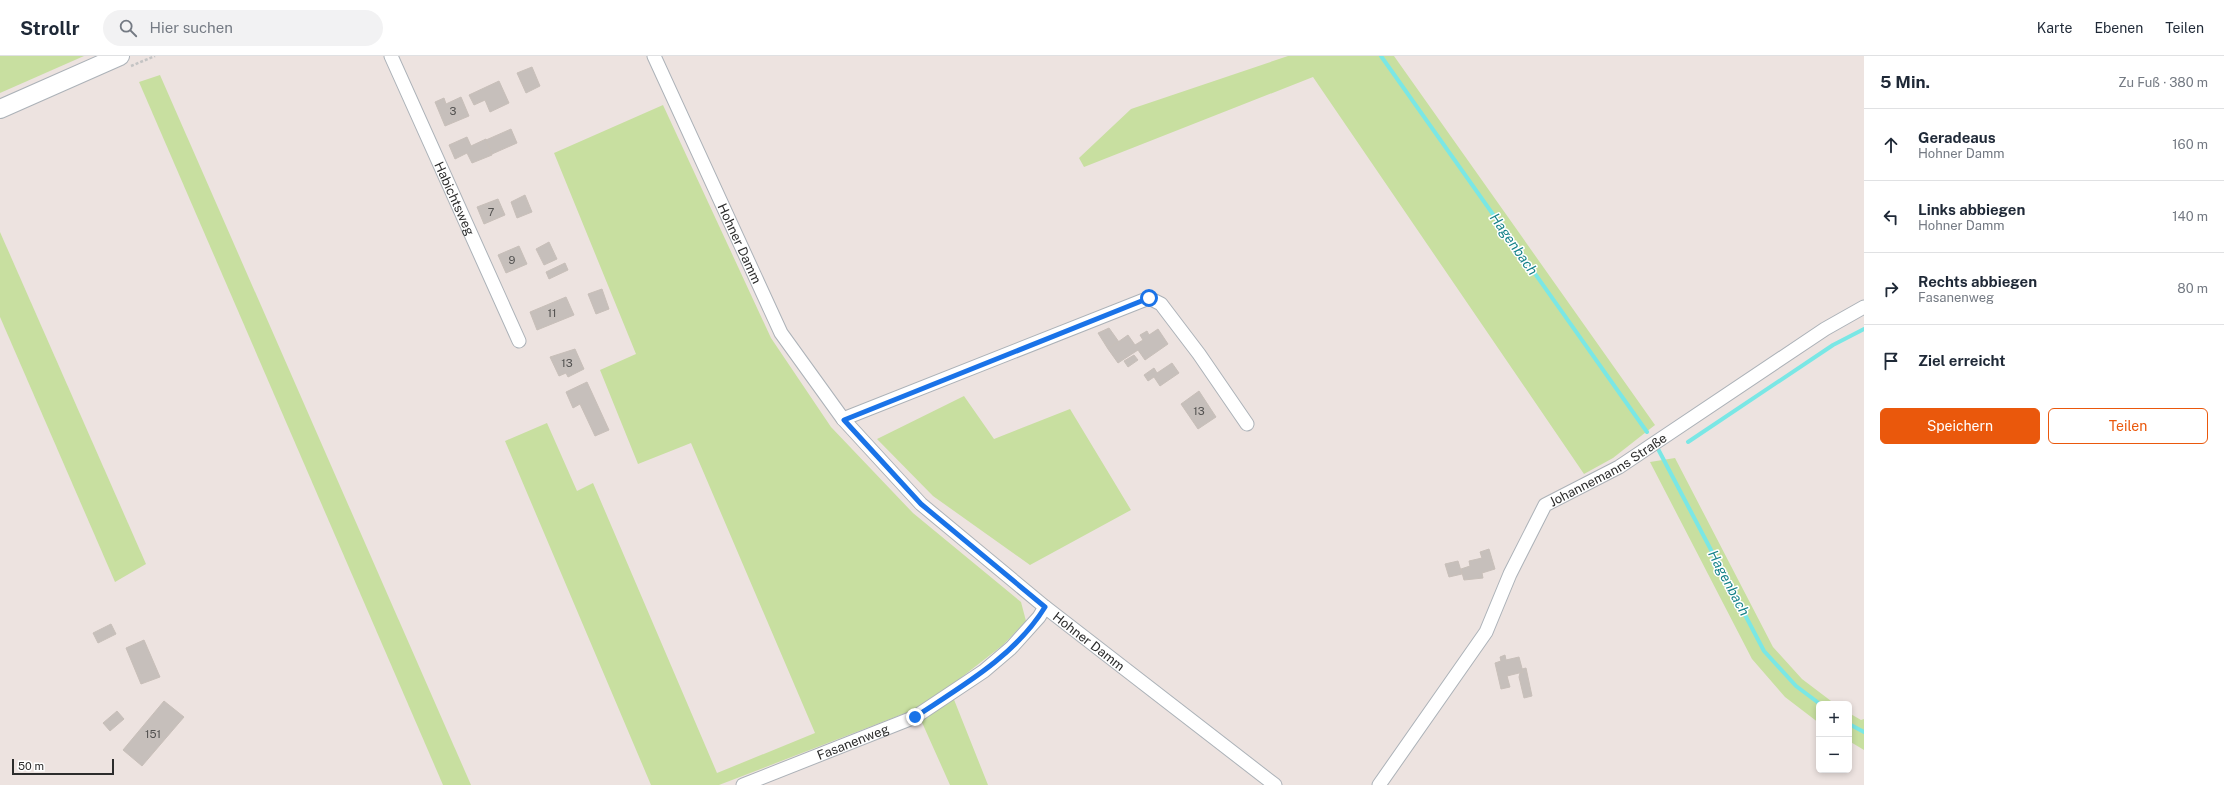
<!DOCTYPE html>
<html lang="de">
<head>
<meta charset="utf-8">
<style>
	body { margin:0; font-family:"Public Sans",sans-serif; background:#f2f2f3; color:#1f2937 }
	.controls { position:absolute; right:12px; bottom:12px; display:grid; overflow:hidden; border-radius:6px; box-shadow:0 2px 6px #0003 }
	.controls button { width:36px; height:36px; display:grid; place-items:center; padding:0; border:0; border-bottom:1px solid #e0e1e3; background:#fff; color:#1f2937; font:20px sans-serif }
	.scale { position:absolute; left:12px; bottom:10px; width:102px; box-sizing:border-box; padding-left:4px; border:2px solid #2c2c2c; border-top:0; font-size:11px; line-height:14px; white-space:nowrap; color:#2c2c2c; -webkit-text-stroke:3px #fff; paint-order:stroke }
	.stop { position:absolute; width:12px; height:12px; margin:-9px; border:3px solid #1a73e8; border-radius:50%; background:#fff }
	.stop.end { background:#1a73e8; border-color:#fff; box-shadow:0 1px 4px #0008 }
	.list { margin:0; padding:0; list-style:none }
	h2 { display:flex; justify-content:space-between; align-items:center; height:52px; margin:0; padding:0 16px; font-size:17px }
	h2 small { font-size:13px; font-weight:400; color:#747a83 }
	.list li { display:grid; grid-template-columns:26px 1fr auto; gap:12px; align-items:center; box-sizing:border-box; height:72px; padding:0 16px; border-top:1px solid #e0e1e3 }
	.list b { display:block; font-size:15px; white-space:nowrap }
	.list p { margin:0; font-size:13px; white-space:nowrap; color:#747a83 }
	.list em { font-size:13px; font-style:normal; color:#747a83 }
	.actions { display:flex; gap:8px; padding:12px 16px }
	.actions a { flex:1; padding:9px 0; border:1px solid #ea580c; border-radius:6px; text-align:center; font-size:14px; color:#ea580c }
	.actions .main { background:#ea580c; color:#fff }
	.icon { flex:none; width:22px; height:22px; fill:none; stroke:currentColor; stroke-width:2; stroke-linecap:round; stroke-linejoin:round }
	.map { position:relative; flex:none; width:1864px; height:729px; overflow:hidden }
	header { display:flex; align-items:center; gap:24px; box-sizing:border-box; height:56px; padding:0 20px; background:#fff; border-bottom:1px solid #e0e1e3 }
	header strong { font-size:19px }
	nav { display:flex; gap:22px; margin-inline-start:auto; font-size:14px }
	.search { width:280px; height:36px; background:#f2f2f3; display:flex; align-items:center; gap:10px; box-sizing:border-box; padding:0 14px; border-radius:22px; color:#747a83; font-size:15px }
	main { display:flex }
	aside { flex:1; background:#fff }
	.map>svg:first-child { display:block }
	.green { fill:#c8dfa0 }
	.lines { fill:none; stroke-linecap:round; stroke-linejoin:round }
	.stream { stroke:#7ae7e5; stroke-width:4 }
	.building { fill:#c6bfbb; stroke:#c8bfb9 }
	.street-casing { stroke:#acb2b8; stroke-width:15 }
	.secondary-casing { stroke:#acb2b8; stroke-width:20 }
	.path { stroke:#c4c4c4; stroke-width:2.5; stroke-dasharray:3 2; stroke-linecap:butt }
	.street { stroke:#fff; stroke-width:13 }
	.secondary { stroke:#fff; stroke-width:18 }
	.route { stroke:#1a73e8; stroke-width:5 }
	.labels { text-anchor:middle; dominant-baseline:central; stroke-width:3; stroke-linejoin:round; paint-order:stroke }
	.number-label { font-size:11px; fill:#525150 }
	.street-label { font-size:13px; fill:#2c2c2c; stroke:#fff }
	.water-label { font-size:14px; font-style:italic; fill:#168289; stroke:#fff }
</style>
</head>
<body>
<header>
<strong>Strollr</strong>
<div class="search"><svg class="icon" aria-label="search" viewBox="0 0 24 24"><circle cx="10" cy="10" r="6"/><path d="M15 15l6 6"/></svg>Hier suchen</div>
<nav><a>Karte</a><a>Ebenen</a><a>Teilen</a></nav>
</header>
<main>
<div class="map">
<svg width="1864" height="729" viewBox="0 0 1864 729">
	<rect width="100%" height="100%" fill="#ede3e0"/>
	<g class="green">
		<polygon points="0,0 84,0 0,37"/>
		<polygon points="1288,0 1394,0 1655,369 1613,402 1584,418 1313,21 1084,111 1079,102 1131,53"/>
		<polygon points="160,19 471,729 443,729 139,26"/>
		<polygon points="663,49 771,282 831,371 913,457 1021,546 1026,565 1003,589 949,631 988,729 950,729 916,653 719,729 651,729 505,385 547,367 577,435 593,427 717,717 815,677 691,387 638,408 600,314 636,298 554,97"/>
		<polygon points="0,176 146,508 115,526 0,261"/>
		<polygon points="964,340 994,383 1070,353 1131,454 1030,509 933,440 877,383"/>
		<polygon points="1675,402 1773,591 1802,623 1835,648 1819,648 1819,667 1785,641 1752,603 1650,406"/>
		<polygon points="1849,657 1861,664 1864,663 1864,694 1849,685"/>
	</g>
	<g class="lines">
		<g class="stream">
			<polyline points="1381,0 1647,376"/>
			<polyline points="1688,386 1833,289 1864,273"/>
			<polyline points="1657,391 1764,595 1796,630 1820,648"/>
			<polyline points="1849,668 1864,676"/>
		</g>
	</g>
	<g class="building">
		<polygon points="532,11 540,30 526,37 517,17"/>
		<polygon points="499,25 509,47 490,56 485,44 474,49 469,39"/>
		<polygon points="461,41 469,60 445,70 435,46 444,42 446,48"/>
		<polygon points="511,73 517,87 492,98 486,84"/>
		<polygon points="467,81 471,90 486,83 492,99 472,107 467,97 455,103 449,89"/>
		<polygon points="525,139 532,156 517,162 511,146"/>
		<polygon points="498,143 505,159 484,168 477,151"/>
		<polygon points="549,186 557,203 544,209 536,193"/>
		<polygon points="519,190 527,208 506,217 498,199"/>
		<polygon points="565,207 568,214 549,223 546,216"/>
		<polygon points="602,233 609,253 596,258 588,238"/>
		<polygon points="566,241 574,259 537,274 530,256"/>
		<polygon points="1109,272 1119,286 1108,293 1098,277"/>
		<polygon points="1158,273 1168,288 1145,304 1138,294 1118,307 1108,293 1128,279 1135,289 1143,284 1140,279 1147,275 1149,279"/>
		<polygon points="575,293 584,313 568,321 566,317 559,320 550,301"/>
		<polygon points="1134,299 1138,304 1128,311 1124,305"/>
		<polygon points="1172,307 1179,317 1160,330 1154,321 1148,325 1144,319 1154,312 1157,317"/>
		<polygon points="587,326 609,374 595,380 580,348 573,352 566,336"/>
		<polygon points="1199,335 1216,361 1198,373 1181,348"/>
		<polygon points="1489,493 1495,513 1482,517 1483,522 1464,524 1461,513 1470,510 1469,505 1482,502 1480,496"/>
		<polygon points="1458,505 1462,518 1449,521 1445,508"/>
		<polygon points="111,568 116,578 98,587 93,577"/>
		<polygon points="144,584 160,621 141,628 126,592"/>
		<polygon points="1505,599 1506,604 1519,601 1523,616 1507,620 1510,631 1501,633 1495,607 1501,605 1500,601"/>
		<polygon points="1526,612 1532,640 1524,642 1519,621 1520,617 1523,616 1522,613"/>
		<polygon points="164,645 184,661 142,710 123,694"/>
		<polygon points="117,655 124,663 110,675 103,667"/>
	</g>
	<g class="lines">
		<defs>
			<g id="street">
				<path id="s1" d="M 391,0 L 519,285"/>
				<path id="s2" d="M 654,0 L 781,277 L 843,363 L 921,448 L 1045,551 L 1275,729"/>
				<polyline points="843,363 1149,242 1161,248 1199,298 1247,368"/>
				<path id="s3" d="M 743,729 L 915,661 L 984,615 L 1011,592 L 1039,561 L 1045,551"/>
				<path id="s4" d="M 1379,729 L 1486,576 L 1510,518 L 1545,449 L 1619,411 L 1825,273 L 1864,251"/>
			</g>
			<polyline id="secondary" points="0,53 120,0"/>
		</defs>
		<use href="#street" class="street-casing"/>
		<use href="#secondary" class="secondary-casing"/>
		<polyline class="path" points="131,10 155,0"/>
		<use href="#street" class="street"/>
		<use href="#secondary" class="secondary"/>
	</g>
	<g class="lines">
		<path class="route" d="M 915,661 C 962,630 1015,600 1045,551 L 921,448 L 844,364 L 1149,242"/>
	</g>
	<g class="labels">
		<g class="number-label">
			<text x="453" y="55">3</text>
			<text x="491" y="156">7</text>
			<text x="512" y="204">9</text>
			<text x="552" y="257">11</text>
			<text x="567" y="307">13</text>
			<text x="1199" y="355">13</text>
			<text x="153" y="678">151</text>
		</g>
		<g class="street-label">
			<text stroke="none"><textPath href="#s1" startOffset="156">Habichtsweg</textPath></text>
			<text stroke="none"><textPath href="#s2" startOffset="206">Hohner Damm</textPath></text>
			<text stroke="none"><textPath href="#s4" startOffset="399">Johannemanns Straße</textPath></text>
			<text stroke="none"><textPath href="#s2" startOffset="743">Hohner Damm</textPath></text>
			<text stroke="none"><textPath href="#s3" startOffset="118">Fasanenweg</textPath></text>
		</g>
		<g class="water-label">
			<text transform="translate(1514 188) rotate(55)">Hagenbach</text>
			<text transform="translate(1729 527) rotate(62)">Hagenbach</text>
		</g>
	</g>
</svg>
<div class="controls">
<button>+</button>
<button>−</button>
</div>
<div class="scale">50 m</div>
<div class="stop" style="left:1149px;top:242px"></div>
<div class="stop end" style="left:915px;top:661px"></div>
</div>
<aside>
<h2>5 Min.<small>Zu Fuß · 380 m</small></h2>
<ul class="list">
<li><svg class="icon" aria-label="ahead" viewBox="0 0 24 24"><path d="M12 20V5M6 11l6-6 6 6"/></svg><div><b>Geradeaus</b><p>Hohner Damm</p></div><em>160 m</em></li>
<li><svg class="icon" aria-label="left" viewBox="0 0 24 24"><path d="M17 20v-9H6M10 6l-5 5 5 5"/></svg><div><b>Links abbiegen</b><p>Hohner Damm</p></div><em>140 m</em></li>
<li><svg class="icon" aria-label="right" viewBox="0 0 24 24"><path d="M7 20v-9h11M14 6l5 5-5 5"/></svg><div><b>Rechts abbiegen</b><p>Fasanenweg</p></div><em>80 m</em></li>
<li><svg class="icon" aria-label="arrive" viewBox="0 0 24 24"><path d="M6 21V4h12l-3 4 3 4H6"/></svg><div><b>Ziel erreicht</b></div></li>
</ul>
<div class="actions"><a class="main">Speichern</a><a>Teilen</a></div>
</aside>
</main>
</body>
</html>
